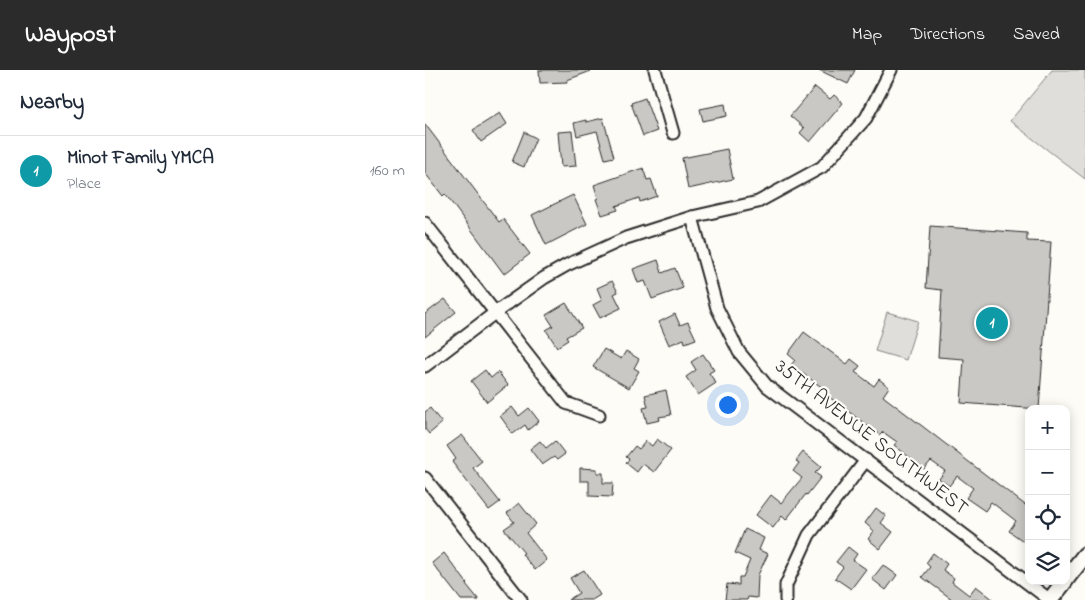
<!DOCTYPE html>
<html lang="en">
<head>
<meta charset="utf-8">
<style>
	body { margin:0; font-family:"Indie Flower",sans-serif; background:#f6f6f7; color:#1f2937 }
	.controls { position:absolute; right:15px; bottom:15px; display:grid; overflow:hidden; border-radius:10px; box-shadow:0 2px 12px #0003 }
	.controls button { width:45px; height:45px; display:grid; place-items:center; padding:0; border:0; border-bottom:1px solid #e0e1e3; background:#fff; color:#1f2937; font:25px sans-serif }
	.you { position:absolute; left:302px; top:334px; width:18px; height:18px; margin:-12px; border:4px solid #fff; border-radius:50%; background:#1a73e8; box-shadow:0 0 0 8px #1a73e833 }
	.badge { display:grid; place-items:center; width:32px; height:32px; border-radius:50%; background:#2b2b2b; color:#fff; font-size:16px; font-weight:700 }
	.pin { position:absolute; translate:-50% -50%; border:2px solid #fff; box-shadow:0 1px 5px #0006 }
	.list { margin:0; padding:0; list-style:none }
	h2 { display:flex; justify-content:space-between; align-items:center; height:65px; margin:0; padding:0 20px; font-size:21px }
	h2 small { font-size:16px; font-weight:400; color:#747a83 }
	.list li { display:grid; grid-template-columns:32px 1fr auto; gap:15px; align-items:center; box-sizing:border-box; height:70px; padding:0 20px; border-top:1px solid #e0e1e3 }
	.list b { display:block; font-size:19px; white-space:nowrap }
	.list p { margin:0; font-size:16px; white-space:nowrap; color:#747a83 }
	.list em { font-size:16px; font-style:normal; color:#747a83 }
	.icon { flex:none; width:28px; height:28px; fill:none; stroke:currentColor; stroke-width:2; stroke-linecap:round; stroke-linejoin:round }
	.map { position:relative; flex:none; width:660px; height:530px; overflow:hidden }
	header { display:flex; align-items:center; gap:30px; box-sizing:border-box; height:70px; padding:0 25px; background:#2b2b2b; color:#fff }
	header strong { font-size:24px }
	nav { display:flex; gap:28px; margin-inline-start:auto; font-size:18px }
	main { display:flex }
	aside { flex:1; background:#fff }
	.map>svg:first-child { display:block }
	.green { fill:#dfdeda; stroke:#858482 }
	.building { fill:#c9c8c4; stroke:#2b2b2b }
	.lines { fill:none; stroke-linecap:round; stroke-linejoin:round }
	.street-casing { stroke:#2b2b2b; stroke-width:15 }
	.secondary-casing { stroke:#2b2b2b; stroke-width:19 }
	.street { stroke:#fdfcf7; stroke-width:11 }
	.secondary { stroke:#fdfcf7; stroke-width:15 }
	.labels { text-anchor:middle; dominant-baseline:central; stroke-width:4.5; stroke-linejoin:round; paint-order:stroke }
	.street-label { font-size:20px; fill:#2b2b2b; stroke:#fdfcf7 }
</style>
</head>
<body>
<header>
<strong>Waypost</strong>
<nav><a>Map</a><a>Directions</a><a>Saved</a></nav>
</header>
<main>
<aside>
<h2>Nearby<small></small></h2>
<ul class="list">
<li><span class="badge" style="background:#0f9aa8">1</span><div><b>Minot Family YMCA</b><p>Place</p></div><em>160 m</em></li>
</ul>
</aside>
<div class="map">
<svg width="660" height="530" viewBox="0 0 660 530">
	<rect width="100%" height="100%" fill="#fdfcf7"/>
	<filter id="ink" filterUnits="userSpaceOnUse"><feTurbulence type="fractalNoise" baseFrequency=".02" numOctaves="2"/><feDisplacementMap in="SourceGraphic" scale="10" xChannelSelector="R" yChannelSelector="G"/><feConvolveMatrix kernelMatrix="1 2 1 2 8 2 1 2 1" color-interpolation-filters="sRGB"/></filter>
	<g filter="url(#ink)">
		<g class="green">
			<polygon points="627,0 660,0 660,109 585,51"/>
			<polygon points="462,242 493,251 481,290 450,281"/>
		</g>
		<g class="building">
			<polygon points="114,0 166,0 166,1 142,10 142,12 115,13"/>
			<polygon points="394,0 430,0 423,14"/>
			<polygon points="390,17 405,29 409,25 418,33 385,72 375,63 379,58 365,46"/>
			<polygon points="220,28 232,61 218,66 206,33"/>
			<polygon points="300,34 302,46 278,51 275,39"/>
			<polygon points="75,43 82,54 56,72 48,60"/>
			<polygon points="178,48 189,87 180,89 172,61 152,66 149,53 161,50 161,52"/>
			<polygon points="0,54 74,152 78,149 105,184 79,204 20,124 18,126 0,103"/>
			<polygon points="147,61 151,96 136,97 133,62"/>
			<polygon points="99,62 111,68 99,97 87,92"/>
			<polygon points="302,79 308,109 263,119 257,88"/>
			<polygon points="218,98 222,110 226,109 232,126 215,132 214,128 191,136 193,140 177,145 171,129 173,128 169,115"/>
			<polygon points="148,125 162,154 121,175 107,145"/>
			<polygon points="505,156 602,163 602,171 626,172 614,339 536,333 539,289 513,287 517,220 501,218"/>
			<polygon points="233,190 237,203 250,198 258,218 227,229 220,211 213,213 208,199"/>
			<polygon points="187,211 193,222 189,224 196,238 175,248 168,235 177,230 172,218"/>
			<polygon points="20,229 31,242 0,267 0,244"/>
			<polygon points="141,233 157,258 141,267 143,270 132,277 121,260 128,256 121,245"/>
			<polygon points="250,244 255,255 263,252 271,269 260,273 259,269 244,275 234,252"/>
			<polygon points="379,262 422,294 426,289 435,296 430,302 449,316 454,309 464,317 458,326 604,438 604,475 584,461 591,451 582,444 566,432 560,441 541,428 548,418 532,406 524,416 514,409 520,401 506,391 499,399 469,375 472,372 458,362 455,365 400,324 402,321 366,295 370,290 363,284"/>
			<polygon points="179,279 196,289 201,281 214,289 209,298 214,301 204,318 168,297"/>
			<polygon points="278,284 289,300 284,303 291,313 273,325 261,307 271,300 266,292"/>
			<polygon points="60,300 66,308 73,302 83,315 62,332 46,311"/>
			<polygon points="241,320 246,345 234,347 235,350 222,353 218,338 223,337 220,325"/>
			<polygon points="87,337 94,346 104,338 114,351 103,360 100,355 88,364 75,346"/>
			<polygon points="5,338 17,353 4,364 0,359 0,342"/>
			<polygon points="37,365 57,391 48,398 75,432 64,440 27,392 31,389 22,376"/>
			<polygon points="232,369 246,380 229,402 218,394 212,402 201,393 204,389 201,387 210,376 214,379 221,371 227,376"/>
			<polygon points="115,371 121,378 130,371 140,384 132,390 129,387 117,395 105,379"/>
			<polygon points="378,382 396,397 390,403 396,407 382,425 381,424 361,450 357,446 348,458 331,445 346,425 356,433 377,408 368,401 374,393 371,391"/>
			<polygon points="155,398 172,399 172,403 178,403 178,413 188,413 187,427 164,426 164,411 155,411"/>
			<polygon points="94,433 111,454 101,463 122,490 110,500 97,484 99,483 79,459 89,452 82,443"/>
			<polygon points="451,438 461,446 456,453 468,462 455,479 443,469 449,461 440,453"/>
			<polygon points="320,459 339,468 334,480 343,484 333,505 332,528 323,527 322,530 300,530 302,514 314,515 314,507 318,507 325,490 310,483"/>
			<polygon points="423,477 432,484 428,490 441,499 426,519 410,508 418,497 411,492"/>
			<polygon points="19,483 42,513 41,514 54,530 36,530 7,493"/>
			<polygon points="508,483 522,494 518,500 529,508 527,512 544,525 551,516 569,530 528,530 497,507 505,497 501,493"/>
			<polygon points="458,495 472,505 461,520 447,509"/>
			<polygon points="159,500 175,525 167,530 143,530 154,523 145,508"/>
		</g>
		<g class="lines">
			<defs>
				<g id="street">
					<polyline points="230,0 248,63"/>
					<polyline points="267,147 292,238 314,282 342,316 625,530"/>
					<polyline points="0,153 141,333 174,345"/>
					<polyline points="0,296 71,242 119,208 142,195 201,168 267,147 333,132 397,97 441,48 466,0"/>
					<polyline points="0,408 96,530"/>
					<polyline points="361,530 361,515 384,465 441,390"/>
				</g>
				<g id="secondary">
					<polyline points="641,509 660,485"/>
					<polyline points="625,530 640,511"/>
				</g>
			</defs>
			<use href="#street" class="street-casing"/>
			<use href="#secondary" class="secondary-casing"/>
			<use href="#street" class="street"/>
			<use href="#secondary" class="secondary"/>
		</g>
	</g>
	<g class="labels">
		<g class="street-label">
			<text transform="translate(446 368) rotate(38)">35TH AVENUE SOUTHWEST</text>
		</g>
	</g>
</svg>
<div class="controls">
<button>+</button>
<button>−</button>
<button><svg class="icon" aria-label="locate" viewBox="0 0 24 24"><circle cx="12" cy="12" r="6"/><path d="M12 2v4M12 18v4M2 12h4M18 12h4"/></svg></button>
<button><svg class="icon" aria-label="layers" viewBox="0 0 24 24"><path d="M12 4l9 5-9 5-9-5zM3 14l9 5 9-5"/></svg></button>
</div>
<div class="you"></div>
<div class="pin badge" style="left:567px;top:253px;background:#0f9aa8">1</div>
</div>
</main>
</body>
</html>
